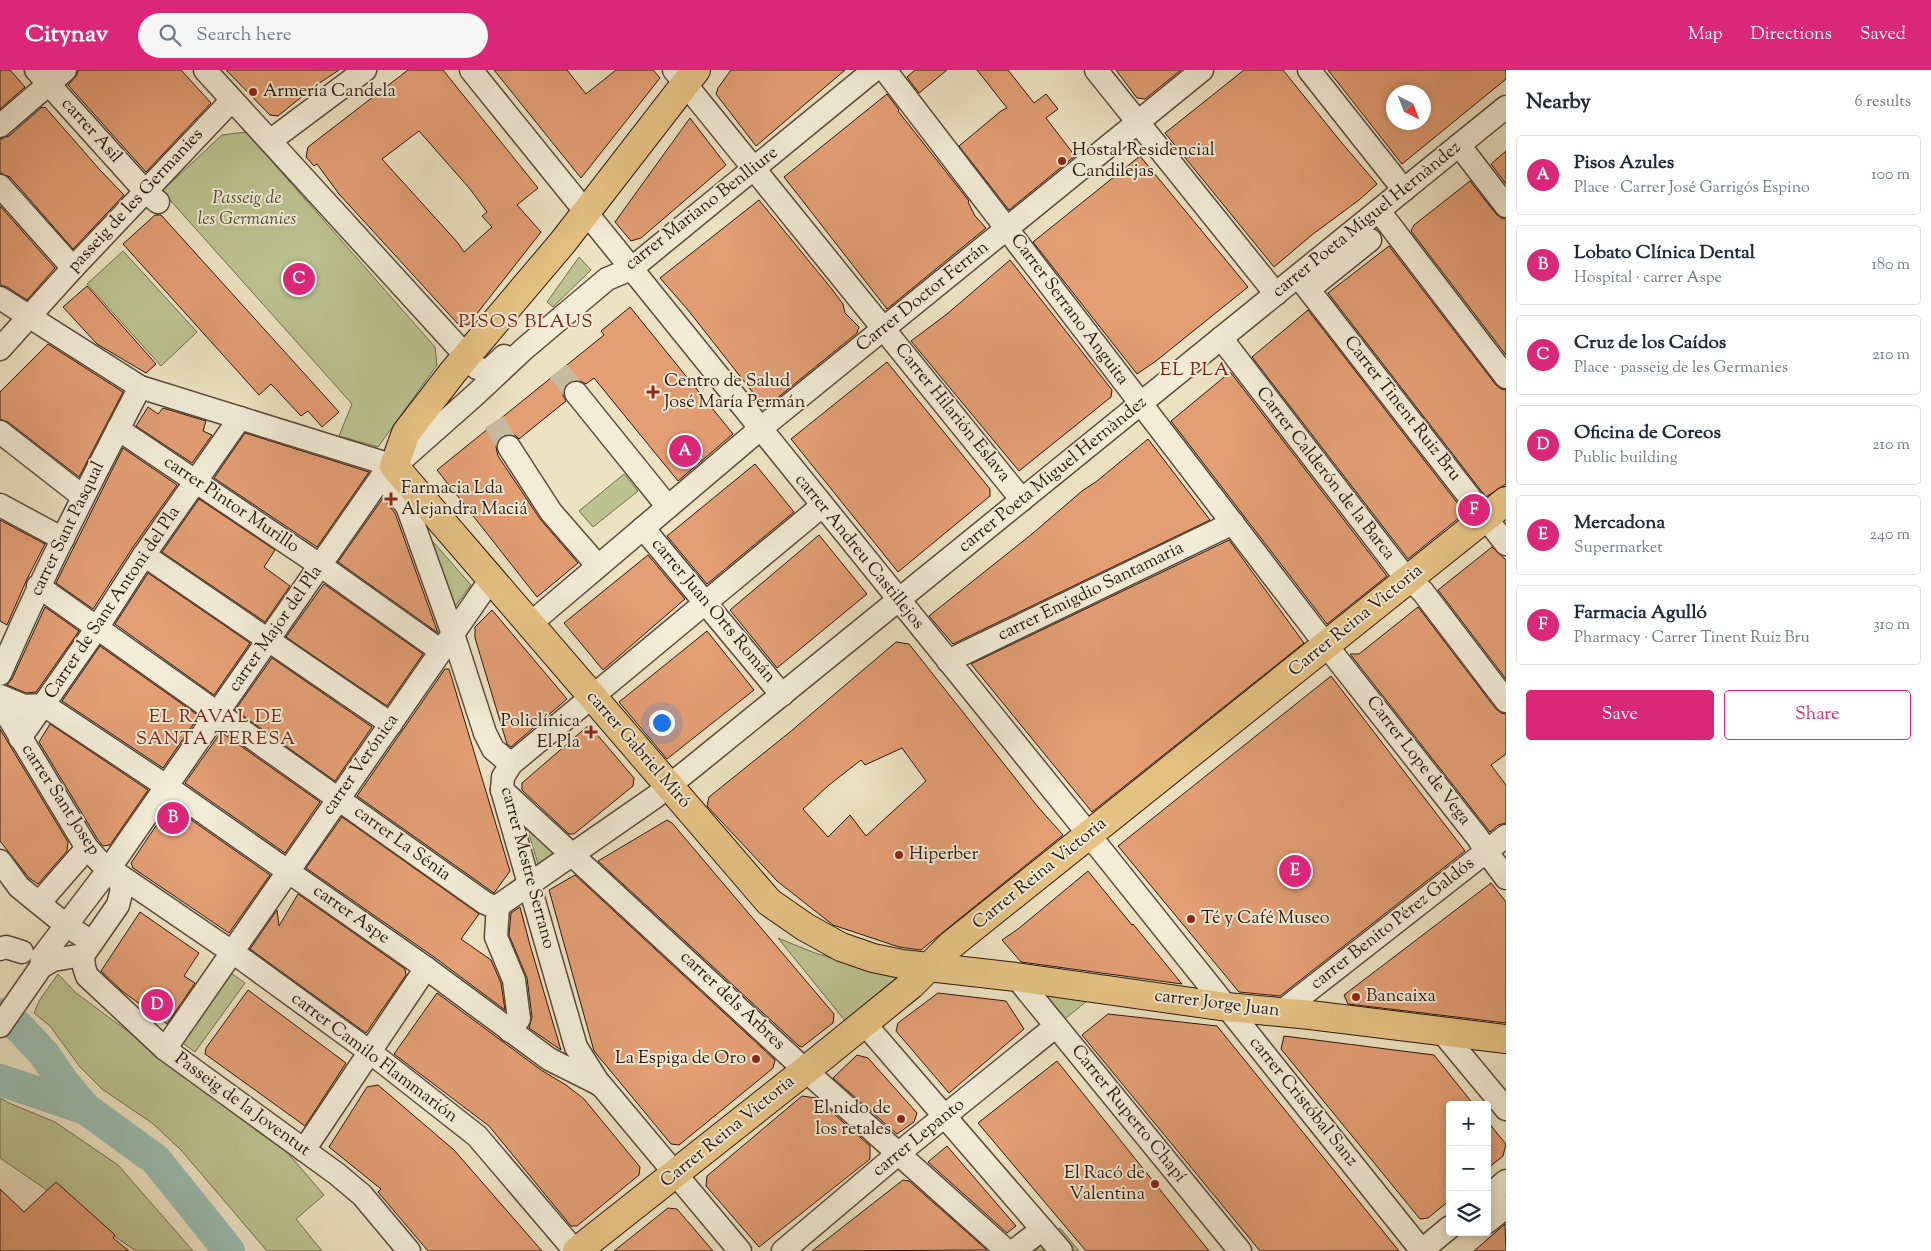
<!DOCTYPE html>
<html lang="en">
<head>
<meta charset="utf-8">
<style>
	body { margin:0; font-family:"Sorts Mill Goudy",serif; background:#f6f6f7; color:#1f2937 }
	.controls { position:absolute; right:15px; bottom:15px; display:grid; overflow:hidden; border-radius:5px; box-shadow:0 2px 8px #0003 }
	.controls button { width:45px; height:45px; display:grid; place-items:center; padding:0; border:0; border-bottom:1px solid #e0e1e3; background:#fff; color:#1f2937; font:25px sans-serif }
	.compass { position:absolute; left:1386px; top:15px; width:45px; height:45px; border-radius:50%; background:#fff; box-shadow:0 2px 8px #0003; rotate:138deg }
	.you { position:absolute; left:661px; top:652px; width:18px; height:18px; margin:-12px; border:4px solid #fff; border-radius:50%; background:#1a73e8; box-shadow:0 0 0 8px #1a73e833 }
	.badge { display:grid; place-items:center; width:32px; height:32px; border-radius:50%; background:#db2777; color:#fff; font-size:16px; font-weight:700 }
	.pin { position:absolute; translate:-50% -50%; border:2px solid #fff; box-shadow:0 1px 5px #0006 }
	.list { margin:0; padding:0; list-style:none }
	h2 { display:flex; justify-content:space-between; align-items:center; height:65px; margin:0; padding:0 20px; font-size:21px }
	h2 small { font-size:16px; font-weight:400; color:#747a83 }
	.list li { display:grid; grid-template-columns:32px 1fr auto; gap:15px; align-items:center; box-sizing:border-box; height:80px; margin:0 10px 10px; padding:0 10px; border:1px solid #e0e1e3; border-radius:5px }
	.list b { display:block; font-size:19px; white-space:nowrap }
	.list p { margin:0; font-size:16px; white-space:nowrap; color:#747a83 }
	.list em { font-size:16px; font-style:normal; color:#747a83 }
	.actions { display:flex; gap:10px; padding:15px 20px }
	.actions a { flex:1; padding:11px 0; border:1px solid #db2777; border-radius:5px; text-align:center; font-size:18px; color:#db2777 }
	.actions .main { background:#db2777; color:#fff }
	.icon { flex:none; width:28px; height:28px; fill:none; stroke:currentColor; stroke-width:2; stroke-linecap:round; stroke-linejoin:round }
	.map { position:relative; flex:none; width:1506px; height:1181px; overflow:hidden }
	header { display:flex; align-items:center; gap:30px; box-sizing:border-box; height:70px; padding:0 25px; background:#db2777; color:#fff }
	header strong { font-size:24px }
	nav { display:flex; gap:28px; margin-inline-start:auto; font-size:18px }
	.search { width:350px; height:45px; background:#f6f6f7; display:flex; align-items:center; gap:12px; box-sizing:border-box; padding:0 18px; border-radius:28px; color:#747a83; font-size:19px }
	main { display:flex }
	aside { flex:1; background:#fff }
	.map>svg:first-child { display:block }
	.green { fill:#bcc391; stroke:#736c4f }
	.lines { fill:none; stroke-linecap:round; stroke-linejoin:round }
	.river { stroke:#9abeb0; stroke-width:32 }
	.building { fill:#e49e74; stroke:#2a160d; fill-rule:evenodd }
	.minor-tunnel { stroke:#c6ba9f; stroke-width:22; stroke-dasharray:22 11; stroke-linecap:butt }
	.minor-casing { stroke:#5b493a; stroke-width:25 }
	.major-casing { stroke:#2a160d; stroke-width:30 }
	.minor { stroke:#f3edd8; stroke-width:22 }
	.major { stroke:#e6c282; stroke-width:28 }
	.poi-dot { fill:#8f2418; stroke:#f3edd8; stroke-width:2 }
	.labels { text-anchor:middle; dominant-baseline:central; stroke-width:4; stroke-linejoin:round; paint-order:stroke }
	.poi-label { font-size:18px; fill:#2a160d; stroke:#f3edd8; text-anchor:start }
	.street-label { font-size:18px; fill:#2a160d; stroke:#f3edd8 }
	.park-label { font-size:18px; font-style:italic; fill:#564a35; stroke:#f3edd8 }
	.neighbourhood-label { font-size:19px; letter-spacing:1px; fill:#7a1f14; stroke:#f3edd8 }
</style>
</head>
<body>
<header>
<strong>Citynav</strong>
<div class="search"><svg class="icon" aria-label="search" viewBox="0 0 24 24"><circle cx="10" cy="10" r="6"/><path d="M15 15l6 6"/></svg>Search here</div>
<nav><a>Map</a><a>Directions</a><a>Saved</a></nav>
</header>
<main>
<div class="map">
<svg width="1506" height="1181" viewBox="0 0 1506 1181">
	<rect width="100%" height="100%" fill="#ede3c3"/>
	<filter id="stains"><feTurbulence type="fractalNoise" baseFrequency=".004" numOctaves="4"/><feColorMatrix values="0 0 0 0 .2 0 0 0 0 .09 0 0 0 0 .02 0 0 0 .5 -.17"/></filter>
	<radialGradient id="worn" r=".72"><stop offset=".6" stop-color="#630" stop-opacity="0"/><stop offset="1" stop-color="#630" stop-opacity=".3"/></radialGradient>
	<g class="green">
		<polygon points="246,62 435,277 437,295 378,377 339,366 352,334 162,121 222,65"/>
		<polygon points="123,181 197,262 161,296 87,214"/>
		<polygon points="579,187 591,200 553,237 547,232"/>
		<polygon points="624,404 638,421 593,457 579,441"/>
		<polygon points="427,465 471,515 448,546"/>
		<polygon points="524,748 573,794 544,813"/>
		<polygon points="778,868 815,883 848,893 900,905 846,952"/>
		<polygon points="221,896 245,913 195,982 171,965"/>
		<polygon points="58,904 76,923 280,1074 324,1125 296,1149 322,1181 267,1181 181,1080 152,1053 102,1019 80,997 50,956 34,943 39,931"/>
		<polygon points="1016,907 1102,919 1056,956"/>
		<polygon points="0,1028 9,1033 55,1052 118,1095 193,1181 136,1181 0,1088"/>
		<polygon points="1060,1158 1079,1181 1035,1181"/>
	</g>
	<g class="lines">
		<g class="river">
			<polyline points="0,944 19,957 44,984 64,1013 86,1039 156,1090 229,1181"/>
			<polyline points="0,1010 86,1039"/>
		</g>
	</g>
	<g class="building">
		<polygon points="0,0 10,0 25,17 0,39"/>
		<polygon points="78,0 181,0 211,33 146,102 68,15 77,5"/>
		<polygon points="226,0 339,0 315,16 278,46 270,45"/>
		<path d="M 408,0 L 443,0 L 538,118 L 517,135 L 541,162 L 468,255 L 458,254 L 339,124 L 317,94 L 314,96 L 306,87 L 308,77 ZM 419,61 L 470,119 L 487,142 L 482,146 L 492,157 L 464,182 L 458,173 L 382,89 Z"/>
		<polygon points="494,0 567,0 586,24 616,0 653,0 660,8 581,108"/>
		<polygon points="731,0 845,0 756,76 716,24 718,18"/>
		<polygon points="915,0 947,0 919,23 907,7"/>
		<polygon points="977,0 1008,0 1034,33 1046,24 1058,39 1046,48 1075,86 1009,140 959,76 1001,41 1007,38"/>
		<polygon points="1116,0 1181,0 1145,29 1137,28"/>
		<polygon points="1244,0 1283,0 1341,72 1377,114 1359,130 1313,164 1274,197 1165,63"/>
		<path d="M 1328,0 L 1506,0 L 1506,9 L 1402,94 ZM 1394,22 L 1424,22 L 1424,52 L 1394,52 Z"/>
		<polygon points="887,24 899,40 898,41 969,131 968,132 975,146 986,158 887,239 784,107"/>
		<polygon points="42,37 43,38 45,37 100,100 124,125 73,179 10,107 0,103 0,69 9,66"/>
		<polygon points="690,48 726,95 641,168 631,171 615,152"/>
		<polygon points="1506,81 1506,114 1491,94"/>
		<polygon points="1140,86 1248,217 1156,291 1137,304 1033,172"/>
		<polygon points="1470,111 1496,144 1501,148 1506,149 1506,285 1411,161 1414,155"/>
		<polygon points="759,130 831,218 843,234 845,243 859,257 857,263 765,338 688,240 660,208"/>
		<polygon points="0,136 55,198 27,230 7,217 0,215"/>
		<polygon points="155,145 161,145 339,342 322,357 308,341 301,346 271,314 259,325 123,174"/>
		<polygon points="1389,176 1496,315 1501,319 1506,320 1506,414 1486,427 1328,223"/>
		<polygon points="1010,190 1112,320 1111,327 1019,401 911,271 947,244"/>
		<polygon points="87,216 156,294 146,303 97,274 63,237"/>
		<polygon points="630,237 733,364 678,411 594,308 586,314 580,311 574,310 567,313 564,319 563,325 566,331 519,369 515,365 509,364 502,366 497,371 496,377 498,386 540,449 578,493 537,527 437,400 604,265 601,261"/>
		<polygon points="1308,240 1465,443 1408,489 1252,287"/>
		<polygon points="48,274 123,322 79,407 8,352 0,349 0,322"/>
		<polygon points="887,292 990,419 990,426 898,502 791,369"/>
		<polygon points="1229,303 1231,303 1387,506 1327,554 1171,351"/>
		<polygon points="148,337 158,344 163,338 206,351 203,361 212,365 192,393 136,356"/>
		<polygon points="245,363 369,402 317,477 214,408"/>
		<polygon points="1148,369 1210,450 953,574 929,546 1032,464 1082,421 1097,411"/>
		<polygon points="123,378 177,415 133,477 93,539 56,513"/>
		<polygon points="755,394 794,442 707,514 667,466"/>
		<polygon points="383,428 395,443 438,563 338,492"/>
		<polygon points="199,429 275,480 264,497 290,516 265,552 162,482"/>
		<polygon points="0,450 45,474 27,509 7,555 0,551"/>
		<polygon points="819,465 867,524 777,598 730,540"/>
		<polygon points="1229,470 1304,573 1092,742 971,594"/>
		<polygon points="1492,477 1506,490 1506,609 1438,520"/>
		<polygon points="648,485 685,529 603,600 564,553"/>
		<polygon points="148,503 250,573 214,625 115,554"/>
		<polygon points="324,514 423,584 387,636 286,567"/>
		<polygon points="45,537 79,561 36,622 26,623 7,615 12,609"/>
		<polygon points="1418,537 1496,639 1501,643 1506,644 1506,684 1491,695 1506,715 1506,753 1498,755 1490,762 1350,584 1359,584"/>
		<polygon points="492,540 567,629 511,677 507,674 475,568 475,557"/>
		<polygon points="707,561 754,620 667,689 619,632"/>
		<path d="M 896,572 L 909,574 L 1038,737 L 1063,765 L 921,880 L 899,877 L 833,855 L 777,811 L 707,736 L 709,727 L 790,662 ZM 902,678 L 926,711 L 866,766 L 850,745 L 828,767 L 803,739 L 829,715 L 861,690 L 865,695 Z"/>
		<polygon points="100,576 199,646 163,698 62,631"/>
		<polygon points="272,588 372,657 335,711 235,640"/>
		<polygon points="445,599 449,599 510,801 494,823 357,726"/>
		<polygon points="1331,606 1465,781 1280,926 1239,922 1118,776"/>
		<polygon points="50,654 148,720 110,775 103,776 98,770 39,672"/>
		<polygon points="589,655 634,708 633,716 574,764 569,764 522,720 522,713"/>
		<polygon points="0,659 68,772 67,781 38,814 29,808 0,771"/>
		<polygon points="221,662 320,732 285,783 185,713"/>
		<polygon points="170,735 270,805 229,863 133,798 131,793"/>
		<polygon points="342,747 479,844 461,869 491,890 501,913 505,940 434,887 306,798"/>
		<polygon points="667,750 672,753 834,944 833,953 802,977 799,976 598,791"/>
		<polygon points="1088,801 1132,855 1133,854 1182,914 1021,892 1002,870 1018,859"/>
		<polygon points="575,805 775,990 773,998 766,1004 679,1075 671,1074 594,981 549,820"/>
		<polygon points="1491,813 1506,832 1506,953 1348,934 1344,925"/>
		<polygon points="298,824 405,899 406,905 366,963 250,879 277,840 279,856"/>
		<polygon points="520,837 530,875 561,980 529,958 532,947 527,908 509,865 511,843"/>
		<polygon points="140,842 199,883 184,906 195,913 167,954 122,921 101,901"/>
		<polygon points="248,920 346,993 305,1056 205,984 206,978"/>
		<polygon points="437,923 541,1000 566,1015 584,1029 640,1097 639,1105 577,1156 571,1156 489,1056 394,984"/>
		<polygon points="938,923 1006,931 1024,959 949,1023 896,961 898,953"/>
		<polygon points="1108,944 1217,956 1399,1181 1260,1181 1082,965"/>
		<polygon points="1284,966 1434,985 1474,1035 1450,1035 1450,1130 1428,1148 1420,1149 1281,979"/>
		<polygon points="857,985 868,988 917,1043 914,1052 897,1064 833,1008"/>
		<polygon points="1057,991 1209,1181 1086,1181 978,1053"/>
		<polygon points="378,1015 454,1080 542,1181 428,1181 378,1122 381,1119 329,1077 367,1017"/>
		<polygon points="802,1026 816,1028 870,1076 870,1089 759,1177 706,1116 707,1106"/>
		<polygon points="1487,1051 1506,1074 1503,1086 1487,1099"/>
		<polygon points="947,1076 1016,1156 1007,1163 928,1092"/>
		<polygon points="903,1110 909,1111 987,1180 812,1181"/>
		<polygon points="56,1112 115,1165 113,1168 129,1181 0,1181 0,1119 24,1142"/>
		<polygon points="668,1138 677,1139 713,1181 614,1181"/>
		<polygon points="1505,1154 1506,1181 1474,1181"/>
	</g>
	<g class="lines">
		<g class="minor-tunnel">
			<polyline points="558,301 576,323"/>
			<polyline points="494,352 509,377"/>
		</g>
		<defs>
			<g id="minor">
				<polyline points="36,0 145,121 158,132"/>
				<polyline points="205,0 477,298 488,301 504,286"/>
				<polyline points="471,0 1078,751 1422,1181"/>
				<polyline points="674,0 1022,430"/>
				<polyline points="885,0 1326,575 1478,768 1486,781 1506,808"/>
				<polyline points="1096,0 1276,224"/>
				<polyline points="1309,0 1404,120"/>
				<polyline points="0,56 65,0"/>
				<polyline points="270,71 365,0"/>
				<polyline points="1459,75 1506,136"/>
				<polyline points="0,116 73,198"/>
				<polyline points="1379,141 1506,307"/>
				<polyline points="1298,206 1506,474"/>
				<polyline points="1309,219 1370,170"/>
				<polyline points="0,228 140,317 394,396"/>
				<polyline points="1221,268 1398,498 1423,522 1506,631"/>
				<polyline points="0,279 73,198 232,30"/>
				<polyline points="576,323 668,437"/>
				<polyline points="118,359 327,500 441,581"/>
				<polyline points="0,362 82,426"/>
				<polyline points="509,377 551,442 598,496"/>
				<polyline points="393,420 407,436 453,564 485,663 493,679 511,694"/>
				<polyline points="0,435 63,469"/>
				<polyline points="643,458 782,625"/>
				<polyline points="144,485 391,654"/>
				<polyline points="38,516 485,833 492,836 498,836"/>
				<polyline points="530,554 760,359 1202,0"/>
				<polyline points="948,591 1233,453"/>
				<path d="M 0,604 C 42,506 91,411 140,317"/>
				<polyline points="0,626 24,636 44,635 166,716 426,898 549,989 601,1015 740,1181"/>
				<polyline points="0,633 87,778 100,792 245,891 370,982 477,1066 575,1181"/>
				<polyline points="20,668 97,558 144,485 240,348"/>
				<polyline points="502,720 805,1000 1007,1181"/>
				<polyline points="0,791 19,817 67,856 92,872"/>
				<polyline points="39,833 87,778"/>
				<polyline points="498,836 655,727 690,699 1506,37"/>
				<polyline points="498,836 496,867 514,910 519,949 510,961"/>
				<polyline points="0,879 6,877 22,882"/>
				<polyline points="84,884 118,835 122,819 117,805"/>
				<polyline points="83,885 84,897 87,906 165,979 337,1104 362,1125 409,1181"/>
				<polyline points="41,897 42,887 109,799 380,409 475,325 524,279 607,209 631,199 874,0"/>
				<polyline points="1016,907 1240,1181"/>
				<polyline points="1281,942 1506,766"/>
				<polyline points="864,953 1061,1181"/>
				<polyline points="0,956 41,897 53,890 83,885"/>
				<polyline points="1442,962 1506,1039"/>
				<polyline points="165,979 491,509"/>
				<polyline points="600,1015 576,977 502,720 503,707 511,694 822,436"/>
				<polyline points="304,1080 426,898"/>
				<polyline points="1487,1127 1506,1111"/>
				<polyline points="1487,1152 1506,1137"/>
				<polyline points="783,1181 899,1083 1056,956"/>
				<polyline points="1014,1181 1041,1160"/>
				<polyline points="1421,1181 1450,1157"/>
			</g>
			<g id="major">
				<polyline points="696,0 563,172 453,302 406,363 394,396 769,832 805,857 841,877 873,888 902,894 1016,907 1227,937 1310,945 1506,969"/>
				<polyline points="577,1181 821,988 911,915 951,875 1506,431"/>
			</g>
		</defs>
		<use href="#minor" class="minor-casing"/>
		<use href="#major" class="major-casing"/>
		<use href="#minor" class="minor"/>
		<use href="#major" class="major"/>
	</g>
	<g class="poi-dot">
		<circle cx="253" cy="22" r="5"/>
		<circle cx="1062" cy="91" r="5"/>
		<path d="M650.5 314.5h5v5h5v5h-5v5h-5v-5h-5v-5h5z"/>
		<path d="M388.5 421.5h5v5h5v5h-5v5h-5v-5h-5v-5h5z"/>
		<path d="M588.5 654.5h5v5h5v5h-5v5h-5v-5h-5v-5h5z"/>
		<circle cx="899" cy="785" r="5"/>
		<circle cx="1191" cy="849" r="5"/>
		<circle cx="1356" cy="927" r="5"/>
		<circle cx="756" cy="989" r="5"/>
		<circle cx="901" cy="1049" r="5"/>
		<circle cx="1155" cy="1114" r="5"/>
	</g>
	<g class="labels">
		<g class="poi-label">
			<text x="263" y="22">Armería Candela</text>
			<text x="1072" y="81">Hostal Residencial<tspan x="1072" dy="21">Candilejas</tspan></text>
			<text x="664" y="312">Centro de Salud<tspan x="664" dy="21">José María Permán</tspan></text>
			<text x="401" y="419">Farmacia Lda<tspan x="401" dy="21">Alejandra Maciá</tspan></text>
			<text x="580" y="652" text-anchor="end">Policlínica<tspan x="580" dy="21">El Pla</tspan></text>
			<text x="909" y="785">Hiperber</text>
			<text x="1201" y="849">Té y Café Museo</text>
			<text x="1366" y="927">Bancaixa</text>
			<text x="746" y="989" text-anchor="end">La Espiga de Oro</text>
			<text x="891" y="1039" text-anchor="end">El nido de<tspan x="891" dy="21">los retales</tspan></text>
			<text x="1145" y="1104" text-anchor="end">El Racó de<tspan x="1145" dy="21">Valentina</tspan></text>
		</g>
		<g class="street-label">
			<text transform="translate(91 61) rotate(48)">carrer Asil</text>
			<text transform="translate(136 131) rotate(-47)">passeig de les Germanies</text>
			<text transform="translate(702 139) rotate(-38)">carrer Mariano Benlliure</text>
			<text transform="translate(1367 150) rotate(-39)">carrer Poeta Miguel Hernàndez</text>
			<text transform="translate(923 227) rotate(-39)">Carrer Doctor Ferrán</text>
			<text transform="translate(1069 240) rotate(53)">Carrer Serrano Anguita</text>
			<text transform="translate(1402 339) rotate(52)">Carrer Tinent Ruiz Bru</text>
			<text transform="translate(952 343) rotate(51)">Carrer Hilarión Eslava</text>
			<text transform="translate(1325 404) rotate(52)">Carrer Calderón de la Barca</text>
			<text transform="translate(1053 405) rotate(-39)">carrer Poeta Miguel Hernàndez</text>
			<text transform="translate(231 435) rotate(34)">carrer Pintor Murillo</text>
			<text transform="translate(68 459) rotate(-64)">carrer Sant Pasqual</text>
			<text transform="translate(859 482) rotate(51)">carrer Andreu Castillejos</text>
			<text transform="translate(1091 522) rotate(-26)">carrer Emigdio Santamaria</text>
			<text transform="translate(113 533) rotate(-56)">Carrer de Sant Antoni del Pla</text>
			<text transform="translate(713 541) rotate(50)">carrer Juan Orts Román</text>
			<text transform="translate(1356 551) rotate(-39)">Carrer Reina Victoria</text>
			<text transform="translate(276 559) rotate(-55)">carrer Major del Pla</text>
			<text transform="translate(638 680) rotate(49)">carrer Gabriel Miró</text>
			<text transform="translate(1418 691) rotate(52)">Carrer Lope de Vega</text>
			<text transform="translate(361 695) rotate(-55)">carrer Verónica</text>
			<text transform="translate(60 730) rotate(57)">carrer Sant Josep</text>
			<text transform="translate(402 774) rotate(36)">carrer La Sénia</text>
			<text transform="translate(527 798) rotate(75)">carrer Mestre Serrano</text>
			<text transform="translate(1040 804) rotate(-39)">Carrer Reina Victoria</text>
			<text transform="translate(351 845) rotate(35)">carrer Aspe</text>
			<text transform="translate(1393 854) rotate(-38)">carrer Benito Pérez Galdós</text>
			<text transform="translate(732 931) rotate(43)">carrer dels Arbres</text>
			<text transform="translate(1217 934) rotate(7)">carrer Jorge Juan</text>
			<text transform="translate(374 988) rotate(37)">carrer Camilo Flammarión</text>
			<text transform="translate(1303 1032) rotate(51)">carrer Cristóbal Sanz</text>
			<text transform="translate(242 1035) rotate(36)">Passeig de la Joventut</text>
			<text transform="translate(1128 1044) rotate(51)">Carrer Ruperto Chapí</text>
			<text transform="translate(728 1062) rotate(-39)">Carrer Reina Victoria</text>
			<text transform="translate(919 1068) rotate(-39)">carrer Lepanto</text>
		</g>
		<g class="park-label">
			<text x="247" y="129">Passeig de<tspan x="247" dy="21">les Germanies</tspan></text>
		</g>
		<g class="neighbourhood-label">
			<text x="526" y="252">PISOS BLAUS</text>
			<text x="1195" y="300">EL PLA</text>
			<text x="216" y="647">EL RAVAL DE<tspan x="216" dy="22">SANTA TERESA</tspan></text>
		</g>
	</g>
	<rect width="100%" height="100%" filter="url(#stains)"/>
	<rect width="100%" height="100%" fill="url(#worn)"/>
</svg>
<div class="controls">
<button>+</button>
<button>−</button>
<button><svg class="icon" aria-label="layers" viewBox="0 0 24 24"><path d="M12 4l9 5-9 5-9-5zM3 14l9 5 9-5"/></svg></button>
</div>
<svg class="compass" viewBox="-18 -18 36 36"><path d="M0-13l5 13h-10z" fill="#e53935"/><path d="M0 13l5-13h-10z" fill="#747a83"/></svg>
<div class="you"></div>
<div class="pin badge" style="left:685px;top:381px">A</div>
<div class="pin badge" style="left:173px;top:748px">B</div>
<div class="pin badge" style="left:299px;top:209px">C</div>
<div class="pin badge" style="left:157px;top:935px">D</div>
<div class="pin badge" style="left:1295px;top:801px">E</div>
<div class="pin badge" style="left:1474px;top:440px">F</div>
</div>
<aside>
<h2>Nearby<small>6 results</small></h2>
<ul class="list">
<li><span class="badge">A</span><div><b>Pisos Azules</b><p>Place · Carrer José Garrigós Espino</p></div><em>100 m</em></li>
<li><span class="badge">B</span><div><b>Lobato Clínica Dental</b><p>Hospital · carrer Aspe</p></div><em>180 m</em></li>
<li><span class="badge">C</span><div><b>Cruz de los Caídos</b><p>Place · passeig de les Germanies</p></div><em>210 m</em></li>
<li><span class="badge">D</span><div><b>Oficina de Coreos</b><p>Public building</p></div><em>210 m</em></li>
<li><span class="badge">E</span><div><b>Mercadona</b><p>Supermarket</p></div><em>240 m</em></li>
<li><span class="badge">F</span><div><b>Farmacia Agulló</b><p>Pharmacy · Carrer Tinent Ruiz Bru</p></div><em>310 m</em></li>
</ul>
<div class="actions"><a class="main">Save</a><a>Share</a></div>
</aside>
</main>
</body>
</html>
